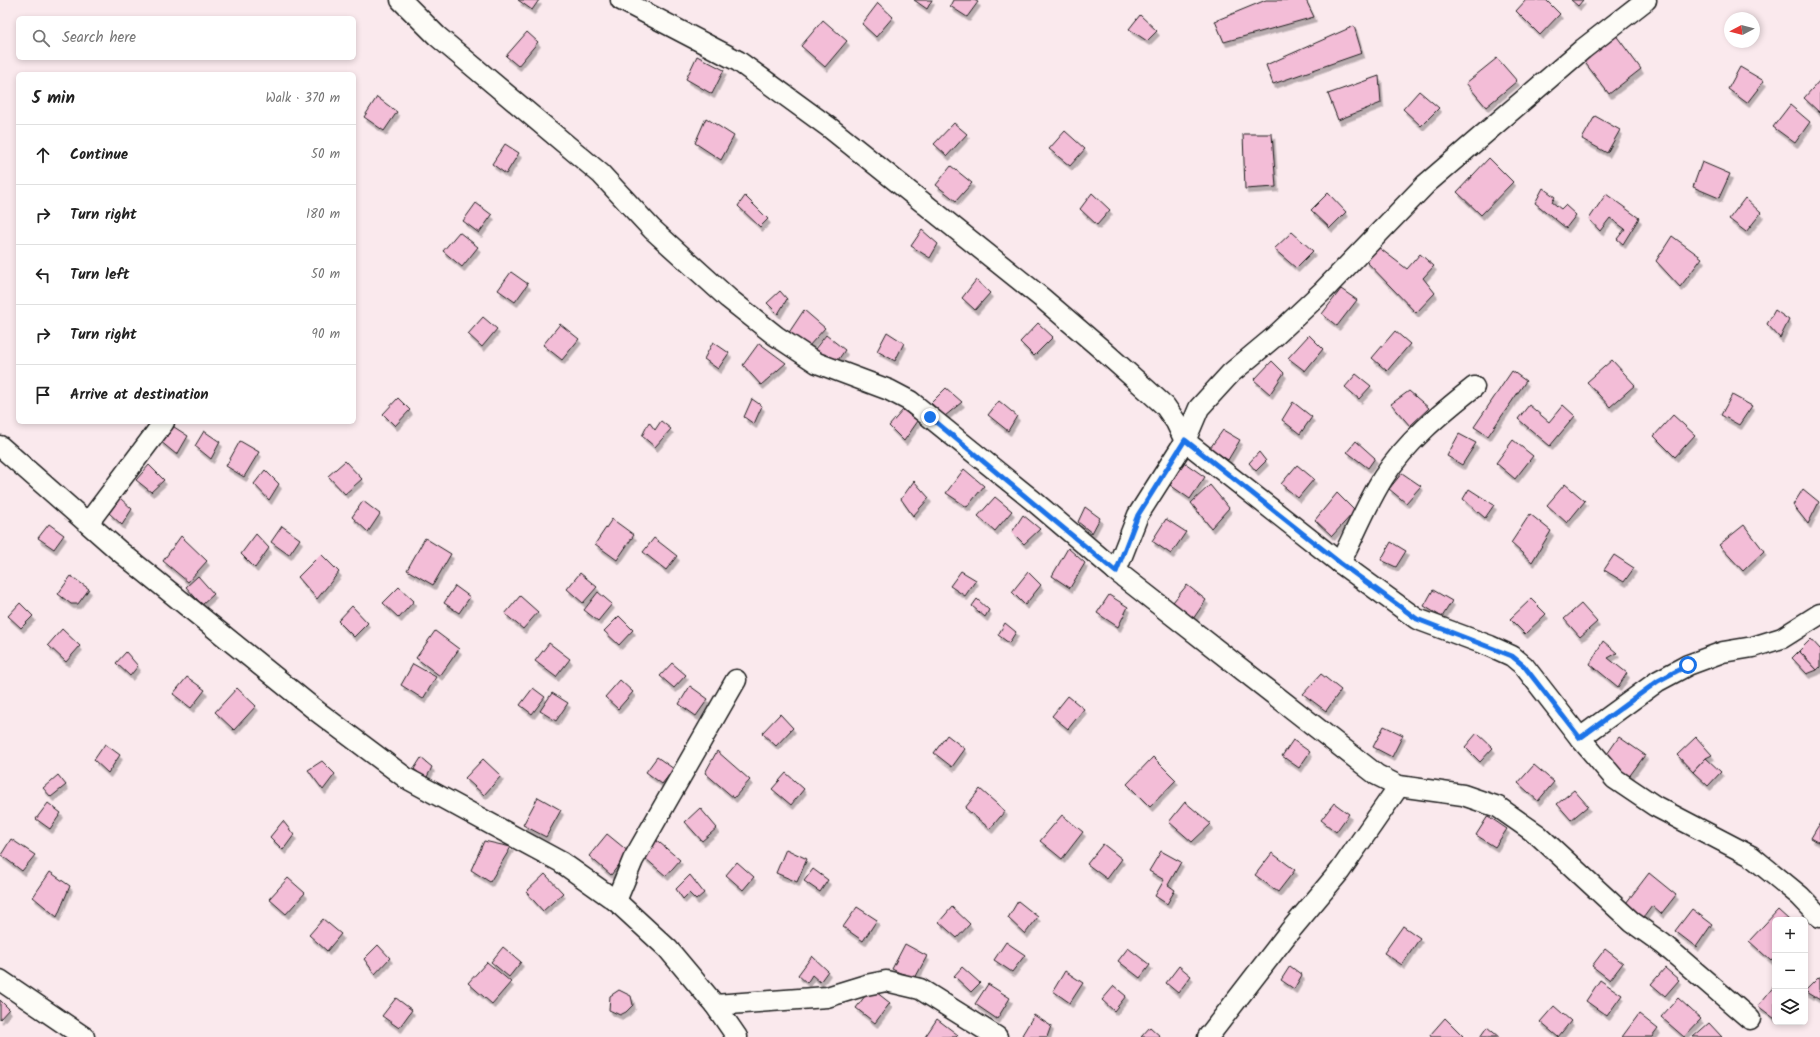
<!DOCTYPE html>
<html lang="en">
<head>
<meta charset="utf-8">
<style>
	body { margin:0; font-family:Kalam,sans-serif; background:#f6f6f6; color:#222 }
	.controls { position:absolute; right:12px; bottom:12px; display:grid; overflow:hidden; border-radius:6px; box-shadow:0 2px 6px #0003 }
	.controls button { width:36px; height:36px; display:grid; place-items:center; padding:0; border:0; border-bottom:1px solid #e0e0e0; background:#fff; color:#222; font:20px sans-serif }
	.compass { position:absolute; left:1724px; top:12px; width:36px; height:36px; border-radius:50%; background:#fff; box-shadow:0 2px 6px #0003; rotate:263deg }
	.stop { position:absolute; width:12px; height:12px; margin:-9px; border:3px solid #1a73e8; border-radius:50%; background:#fff }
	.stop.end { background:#1a73e8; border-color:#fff; box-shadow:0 1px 4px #0008 }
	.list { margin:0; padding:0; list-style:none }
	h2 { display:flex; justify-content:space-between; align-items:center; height:52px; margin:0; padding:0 16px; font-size:17px }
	h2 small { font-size:13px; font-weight:400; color:#767676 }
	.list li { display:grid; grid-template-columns:26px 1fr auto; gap:12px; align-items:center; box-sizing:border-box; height:60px; padding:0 16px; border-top:1px solid #e0e0e0 }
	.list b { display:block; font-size:15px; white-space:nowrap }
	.list em { font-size:13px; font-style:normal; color:#767676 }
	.icon { flex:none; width:22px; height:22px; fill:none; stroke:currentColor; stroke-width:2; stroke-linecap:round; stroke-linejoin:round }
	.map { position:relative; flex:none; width:1820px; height:1037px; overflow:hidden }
	.search { position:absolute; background:#fff; box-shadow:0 2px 6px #0003; left:16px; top:16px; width:340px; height:44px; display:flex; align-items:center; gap:10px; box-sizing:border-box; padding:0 14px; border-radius:6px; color:#767676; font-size:15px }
	.panel { position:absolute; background:#fff; box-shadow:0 2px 6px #0003; left:16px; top:72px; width:340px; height:352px; border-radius:6px }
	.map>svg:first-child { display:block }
	.building { fill:#f3bdd7; stroke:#1c1c1c; filter:url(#shadow) }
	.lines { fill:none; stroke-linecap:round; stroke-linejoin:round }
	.minor-casing { stroke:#1c1c1c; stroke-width:23 }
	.minor { stroke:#fdfcf7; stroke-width:20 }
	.route { stroke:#1a73e8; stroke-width:5 }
</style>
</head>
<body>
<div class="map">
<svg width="1820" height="1037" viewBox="0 0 1820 1037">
	<defs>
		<filter id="shadow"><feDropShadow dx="2.5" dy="4.5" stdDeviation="0" flood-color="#0004"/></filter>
	</defs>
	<rect width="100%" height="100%" fill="#fae9ed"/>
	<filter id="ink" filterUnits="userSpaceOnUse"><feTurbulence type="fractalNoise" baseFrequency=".025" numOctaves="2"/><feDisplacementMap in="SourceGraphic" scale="8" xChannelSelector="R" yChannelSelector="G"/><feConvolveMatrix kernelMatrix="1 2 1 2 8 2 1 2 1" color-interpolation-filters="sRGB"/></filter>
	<g filter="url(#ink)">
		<g class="building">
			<polygon points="518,0 539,0 532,10"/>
			<polygon points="914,0 932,0 927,9"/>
			<polygon points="953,0 974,0 978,2 967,17 950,6"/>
			<polygon points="1266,0 1306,0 1314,17 1224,42 1215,21"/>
			<polygon points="1526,0 1546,0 1560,14 1540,35 1516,11"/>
			<polygon points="1571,0 1583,0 1578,6"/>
			<polygon points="878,3 893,17 876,37 862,24"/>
			<polygon points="1140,15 1157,31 1147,41 1129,29"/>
			<polygon points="823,20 847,41 825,67 801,46"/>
			<polygon points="1354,26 1362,53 1273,84 1266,65"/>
			<polygon points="527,32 538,42 518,66 506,56"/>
			<polygon points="1615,34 1641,69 1609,94 1583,60"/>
			<polygon points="697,56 724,70 712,94 686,79"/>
			<polygon points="1497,58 1517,81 1486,107 1466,83"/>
			<polygon points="1740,67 1764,81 1747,103 1728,89"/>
			<polygon points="1379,76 1381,103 1338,120 1328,94"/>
			<polygon points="1820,80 1820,113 1804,98"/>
			<polygon points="1419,91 1439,108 1421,126 1403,109"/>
			<polygon points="377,97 397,112 384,131 364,117"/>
			<polygon points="1790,105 1810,122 1795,143 1773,127"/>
			<polygon points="1595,116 1620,130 1607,153 1582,139"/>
			<polygon points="706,118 734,136 721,160 695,143"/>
			<polygon points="954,123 967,134 947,156 934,144"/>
			<polygon points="1065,131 1085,149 1070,166 1049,149"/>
			<polygon points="1243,134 1272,134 1276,187 1245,189"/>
			<polygon points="505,144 519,153 506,174 492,164"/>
			<polygon points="1489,158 1513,182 1481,215 1457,192"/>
			<polygon points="1702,162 1730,174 1719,198 1693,187"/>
			<polygon points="951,166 972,183 956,201 936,185"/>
			<polygon points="1543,188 1555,197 1552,202 1561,209 1565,205 1576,215 1566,228 1535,203"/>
			<polygon points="1092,193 1110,210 1097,225 1080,209"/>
			<polygon points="1328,193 1346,212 1330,228 1311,210"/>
			<polygon points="1606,194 1639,218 1623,244 1617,239 1625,229 1610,218 1600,231 1589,219"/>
			<polygon points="745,196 768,219 760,227 738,206"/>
			<polygon points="1745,198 1761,213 1746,232 1729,219"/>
			<polygon points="476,203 492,215 479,233 463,221"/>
			<polygon points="922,230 938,244 930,258 911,246"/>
			<polygon points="459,232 478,247 462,267 443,251"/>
			<polygon points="1292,232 1313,251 1296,268 1274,249"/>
			<polygon points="1672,236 1702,258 1680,287 1656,261"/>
			<polygon points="1378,247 1407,269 1420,254 1434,266 1423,278 1435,293 1416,313 1365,260"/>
			<polygon points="511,272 528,284 515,302 498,290"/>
			<polygon points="976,280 990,293 975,310 962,298"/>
			<polygon points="1341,289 1357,300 1337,326 1322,314"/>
			<polygon points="780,291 787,299 778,314 767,303"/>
			<polygon points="804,310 825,328 808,347 788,334"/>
			<polygon points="1775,310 1789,320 1780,338 1767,324"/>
			<polygon points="483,317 497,329 482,347 468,334"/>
			<polygon points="1038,323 1053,337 1034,356 1020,342"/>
			<polygon points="560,324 579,339 562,360 543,345"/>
			<polygon points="1395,331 1410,344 1387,371 1372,358"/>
			<polygon points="887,332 904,343 895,361 877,351"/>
			<polygon points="826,335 845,350 836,363 815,349"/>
			<polygon points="1309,335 1323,349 1305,371 1288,358"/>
			<polygon points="713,342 729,353 718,369 704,359"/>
			<polygon points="759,343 786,363 761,385 743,365"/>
			<polygon points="1612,360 1635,385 1610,407 1587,382"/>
			<polygon points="1272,361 1284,373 1270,394 1254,380"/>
			<polygon points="1512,371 1526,381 1488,436 1474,427"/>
			<polygon points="1356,374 1371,386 1359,399 1345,387"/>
			<polygon points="946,388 962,402 945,416 931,403"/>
			<polygon points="1409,391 1429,408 1410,426 1391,404"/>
			<polygon points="1732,395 1752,406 1739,425 1721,415"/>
			<polygon points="398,398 410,410 395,426 383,414"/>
			<polygon points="752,399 762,406 754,424 744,417"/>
			<polygon points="999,401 1017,416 1008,431 988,415"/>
			<polygon points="1293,402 1312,417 1300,434 1282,420"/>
			<polygon points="1529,405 1549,422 1563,405 1575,416 1550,446 1518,419"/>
			<polygon points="903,410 918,421 904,441 889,426"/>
			<polygon points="1673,415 1695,435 1675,457 1654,436"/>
			<polygon points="661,421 671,429 655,447 642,436 649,422 655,430"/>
			<polygon points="171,425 188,436 177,455 160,441"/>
			<polygon points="1223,430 1240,440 1228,460 1210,448"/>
			<polygon points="204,431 220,442 211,459 195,446"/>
			<polygon points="1459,434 1476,443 1462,465 1447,456"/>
			<polygon points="1513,440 1533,456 1515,479 1496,463"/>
			<polygon points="240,441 259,452 244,477 226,466"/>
			<polygon points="1356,441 1375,458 1368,468 1347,452"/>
			<polygon points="1259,452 1266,461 1256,471 1249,463"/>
			<polygon points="345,461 362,479 345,494 328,476"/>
			<polygon points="1185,463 1205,477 1190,499 1170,485"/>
			<polygon points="149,465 164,480 151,492 136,480"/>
			<polygon points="1297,465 1314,479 1298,498 1281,484"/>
			<polygon points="964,469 984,486 967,507 946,493"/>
			<polygon points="265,470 279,484 269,500 254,484"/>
			<polygon points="1402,473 1421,486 1406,503 1389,489"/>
			<polygon points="914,481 929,498 913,516 901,499"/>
			<polygon points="1565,484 1585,501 1567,523 1547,505"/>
			<polygon points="1210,485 1229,508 1211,528 1191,503"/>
			<polygon points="1469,489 1494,505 1485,518 1463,499"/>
			<polygon points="1803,489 1819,502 1808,524 1793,505"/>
			<polygon points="1337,493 1355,511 1332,536 1315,520"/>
			<polygon points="995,497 1012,511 995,531 978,516"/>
			<polygon points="120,498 132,509 122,525 109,513"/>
			<polygon points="363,501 380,514 368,532 352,517"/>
			<polygon points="1085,507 1100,518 1092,533 1078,522"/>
			<polygon points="1530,514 1551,531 1532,562 1511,543"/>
			<polygon points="1023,515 1040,529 1024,544 1012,532"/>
			<polygon points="612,519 634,535 617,560 595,544"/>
			<polygon points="1166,519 1186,532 1171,554 1152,541"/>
			<polygon points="49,524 64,535 54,549 38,538"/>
			<polygon points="1744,525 1764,551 1743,571 1719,545"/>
			<polygon points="282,526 300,539 289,555 271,542"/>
			<polygon points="256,534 269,548 255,568 241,554"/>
			<polygon points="181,536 207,561 188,582 163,561"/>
			<polygon points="425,538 451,554 433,585 407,570"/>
			<polygon points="654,538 677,556 666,570 643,552"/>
			<polygon points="1391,542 1406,551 1396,567 1381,560"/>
			<polygon points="1068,548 1085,563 1070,588 1052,576"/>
			<polygon points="321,554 339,572 317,599 298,577"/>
			<polygon points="1614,555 1634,568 1624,582 1604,570"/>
			<polygon points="961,571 976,580 965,596 950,586"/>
			<polygon points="1028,572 1041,585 1025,605 1012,592"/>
			<polygon points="580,573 597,587 583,603 567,589"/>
			<polygon points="71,576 89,589 78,604 71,604 58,594"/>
			<polygon points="198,576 214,594 202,605 186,587"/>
			<polygon points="1187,585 1206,600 1193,619 1173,602"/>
			<polygon points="455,586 470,597 459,613 444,603"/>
			<polygon points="399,587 414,601 399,618 383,603"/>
			<polygon points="1433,590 1452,601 1442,617 1424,606"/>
			<polygon points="598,592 612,604 598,621 584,610"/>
			<polygon points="1109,595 1128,607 1118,627 1097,613"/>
			<polygon points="520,596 538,612 523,629 505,614"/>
			<polygon points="977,599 989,610 985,617 972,606"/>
			<polygon points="1531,599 1546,614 1525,634 1510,619"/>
			<polygon points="20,603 33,616 21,628 8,616"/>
			<polygon points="1581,604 1597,622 1580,637 1564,619"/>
			<polygon points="352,606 368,623 354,637 338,621"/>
			<polygon points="619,616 633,630 619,645 604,631"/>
			<polygon points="1005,623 1016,632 1009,643 998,635"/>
			<polygon points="62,629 80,646 66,662 48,645"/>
			<polygon points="435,631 459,649 440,676 416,658"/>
			<polygon points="1811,639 1820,649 1820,667 1817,670 1799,651"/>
			<polygon points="1603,641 1617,653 1608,658 1627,673 1618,687 1590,664"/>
			<polygon points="549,643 570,659 556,677 535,661"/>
			<polygon points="1799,651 1817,670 1807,674 1792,658"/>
			<polygon points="126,652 138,666 130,676 116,663"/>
			<polygon points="672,663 686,675 674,688 660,676"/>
			<polygon points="413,664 436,677 423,699 401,685"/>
			<polygon points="1321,674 1341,690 1326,711 1303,694"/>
			<polygon points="187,677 205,690 191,708 173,694"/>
			<polygon points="620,680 633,692 618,709 605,697"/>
			<polygon points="690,686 708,699 696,716 679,704"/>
			<polygon points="237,688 256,706 234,730 215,712"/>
			<polygon points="533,688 545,697 532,714 520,705"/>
			<polygon points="552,693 568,703 556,721 540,711"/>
			<polygon points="1068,696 1084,709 1068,729 1052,716"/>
			<polygon points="780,714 793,728 776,746 762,733"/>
			<polygon points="1384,726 1403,735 1392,757 1373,747"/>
			<polygon points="1477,733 1493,748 1480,762 1465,747"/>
			<polygon points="947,735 965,749 952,767 934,753"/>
			<polygon points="1619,737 1645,755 1628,778 1603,760"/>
			<polygon points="1696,737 1712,755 1706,758 1693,772 1677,755"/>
			<polygon points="1293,740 1310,752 1299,768 1282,756"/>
			<polygon points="105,744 120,755 108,773 94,760"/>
			<polygon points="717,751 750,780 734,798 705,773"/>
			<polygon points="657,757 674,769 662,784 646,772"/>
			<polygon points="1153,757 1176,780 1150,807 1127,784"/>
			<polygon points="421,758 432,767 426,779 414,769"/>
			<polygon points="1706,758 1721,772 1708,786 1693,772"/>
			<polygon points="483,759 501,776 484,795 465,778"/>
			<polygon points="322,761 335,774 323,790 308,770"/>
			<polygon points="1534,765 1554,782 1538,801 1518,783"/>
			<polygon points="786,773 804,789 791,805 772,789"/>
			<polygon points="58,775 66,785 51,797 43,788"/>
			<polygon points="980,789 1005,811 990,829 965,808"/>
			<polygon points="1574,790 1588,806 1571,820 1557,804"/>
			<polygon points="538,797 561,810 546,837 523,825"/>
			<polygon points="1185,802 1211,824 1192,842 1169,822"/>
			<polygon points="48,803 61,813 50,829 36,819"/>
			<polygon points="1334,803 1349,814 1336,832 1321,820"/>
			<polygon points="700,808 717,828 702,841 685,822"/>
			<polygon points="1062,815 1083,832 1062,859 1040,841"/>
			<polygon points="1488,816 1507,829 1495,847 1476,835"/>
			<polygon points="283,821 294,835 283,850 270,837"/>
			<polygon points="1820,823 1820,843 1811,838"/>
			<polygon points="607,834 629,852 611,875 589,856"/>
			<polygon points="653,837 680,860 666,876 639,853"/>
			<polygon points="11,839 35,855 22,871 1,855"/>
			<polygon points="484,841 511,847 490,882 471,870"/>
			<polygon points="1103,844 1122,859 1107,879 1087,864"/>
			<polygon points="786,849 807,859 797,882 776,873"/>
			<polygon points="1161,851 1181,862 1168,885 1175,890 1167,904 1155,896 1164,880 1149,871"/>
			<polygon points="1272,853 1295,870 1278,892 1255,875"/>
			<polygon points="737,862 754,877 743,890 726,875"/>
			<polygon points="813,869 828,880 820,892 804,881"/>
			<polygon points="50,872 70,886 57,917 33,897"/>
			<polygon points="1649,873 1676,895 1661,914 1652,906 1641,921 1623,907"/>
			<polygon points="545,874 563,893 543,911 526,892"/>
			<polygon points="690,875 704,893 696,900 689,893 683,899 676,889"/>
			<polygon points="288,878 305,893 286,914 269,899"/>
			<polygon points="1018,901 1038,917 1025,934 1008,918"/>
			<polygon points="857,907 877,920 863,941 843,927"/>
			<polygon points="952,907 970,924 957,938 939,922"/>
			<polygon points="1692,909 1712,924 1696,947 1675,931"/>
			<polygon points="1778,910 1789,920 1775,920 1775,957 1771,961 1749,941"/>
			<polygon points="323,919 341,934 327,951 309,935"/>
			<polygon points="1403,926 1420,938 1402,965 1384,953"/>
			<polygon points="1006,942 1025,955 1012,972 994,960"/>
			<polygon points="905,944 927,956 914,980 892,969"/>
			<polygon points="378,945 390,958 375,974 364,959"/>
			<polygon points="503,947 521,962 509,977 491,962"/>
			<polygon points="1128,948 1150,965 1140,978 1118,961"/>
			<polygon points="1605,949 1623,963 1610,980 1592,966"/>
			<polygon points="812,956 828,971 820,982 812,975 807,983 798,975"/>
			<polygon points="487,962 511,982 492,1004 468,983"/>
			<polygon points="1179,966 1191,976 1178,993 1166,983"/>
			<polygon points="1290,966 1302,975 1294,989 1281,980"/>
			<polygon points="962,967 980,983 971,992 954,976"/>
			<polygon points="1665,968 1679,980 1665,996 1651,984"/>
			<polygon points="1065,971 1083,983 1070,1003 1053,991"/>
			<polygon points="1819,977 1820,977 1820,1000 1805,991"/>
			<polygon points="1600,980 1622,995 1607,1016 1586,1001"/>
			<polygon points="988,984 1010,998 997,1019 975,1004"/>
			<polygon points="1775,985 1775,1019 1758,1006"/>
			<polygon points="1114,986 1126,996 1114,1011 1102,1000"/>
			<polygon points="871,988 890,1003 875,1023 856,1008"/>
			<polygon points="619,990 631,996 633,1005 626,1012 620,1015 609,1010 610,996"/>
			<polygon points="396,998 412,1010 399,1028 382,1016"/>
			<polygon points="1678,998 1701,1019 1684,1037 1661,1017"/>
			<polygon points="0,1000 9,1009 0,1019"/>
			<polygon points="1554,1006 1571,1021 1558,1037 1540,1022"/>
			<polygon points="1639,1014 1658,1029 1652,1037 1622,1037"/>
			<polygon points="1034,1015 1051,1026 1047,1037 1025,1037 1022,1035"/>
			<polygon points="1445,1018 1463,1036 1462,1037 1431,1037 1430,1035"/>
			<polygon points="937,1019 958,1035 956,1037 925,1037"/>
			<polygon points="1709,1023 1722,1037 1693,1037"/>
			<polygon points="1150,1027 1161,1037 1141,1037"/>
			<polygon points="1487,1027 1499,1037 1480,1037"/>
		</g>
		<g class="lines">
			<defs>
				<g id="minor">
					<polyline points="401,0 437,36 601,174 652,229 728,298 776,336 817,363 889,390 910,401 1036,503 1116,571"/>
					<polyline points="621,0 738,61 830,128 1042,298 1099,347 1165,406 1176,422 1185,441 1340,563 1417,619 1490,646 1512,656 1524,666 1580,738 1615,779 1655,806 1751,856 1800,896 1820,917"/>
					<polyline points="1646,0 1583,49 1426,184 1324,290 1273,338 1231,373 1199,408 1185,441 1138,515 1116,571 1377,775 1399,786 1463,795 1498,807 1538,835 1632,922 1663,944 1750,1019"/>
					<polyline points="0,446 118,550 318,712 406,778 561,862 616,901 668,949 715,1005 737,1037"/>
					<polyline points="88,523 164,422"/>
					<path d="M 1340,563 C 1354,536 1367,503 1383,478 C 1406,442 1441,413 1474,387"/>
					<polyline points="1580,738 1658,681 1688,665 1723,652 1753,647 1782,638 1820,614"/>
					<polyline points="616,901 633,860 736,680"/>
					<polyline points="0,980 84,1037"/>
					<polyline points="715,1005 827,997 866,985 886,981 920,989 997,1037"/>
					<polyline points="1208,1037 1289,932 1340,871 1399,786"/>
				</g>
			</defs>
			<use href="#minor" class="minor-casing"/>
			<use href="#minor" class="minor"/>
		</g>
	</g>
	<g class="lines" filter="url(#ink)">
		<polyline class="route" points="930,417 1116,572 1138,515 1185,440 1340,563 1417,619 1512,656 1524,666 1580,738 1658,681 1688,665"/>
	</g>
</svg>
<div class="controls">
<button>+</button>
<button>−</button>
<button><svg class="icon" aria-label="layers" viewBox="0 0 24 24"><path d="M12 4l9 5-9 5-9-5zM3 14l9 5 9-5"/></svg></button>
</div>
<svg class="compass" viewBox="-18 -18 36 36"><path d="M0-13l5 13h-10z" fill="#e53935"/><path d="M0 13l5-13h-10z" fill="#767676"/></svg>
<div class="stop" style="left:1688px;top:665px"></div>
<div class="stop end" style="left:930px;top:417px"></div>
<div class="search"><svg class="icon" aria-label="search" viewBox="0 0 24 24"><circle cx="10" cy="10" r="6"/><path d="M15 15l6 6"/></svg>Search here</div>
<section class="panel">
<h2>5 min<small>Walk · 370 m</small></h2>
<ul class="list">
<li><svg class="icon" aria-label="ahead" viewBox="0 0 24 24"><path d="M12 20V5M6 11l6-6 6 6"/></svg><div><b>Continue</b></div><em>50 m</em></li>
<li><svg class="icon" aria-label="right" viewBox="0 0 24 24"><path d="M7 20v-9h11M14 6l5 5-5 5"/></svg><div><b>Turn right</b></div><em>180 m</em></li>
<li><svg class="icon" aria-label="left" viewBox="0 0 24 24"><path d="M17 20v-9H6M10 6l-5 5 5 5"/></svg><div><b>Turn left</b></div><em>50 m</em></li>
<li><svg class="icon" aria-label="right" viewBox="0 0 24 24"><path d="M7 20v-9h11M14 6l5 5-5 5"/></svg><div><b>Turn right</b></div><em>90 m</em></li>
<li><svg class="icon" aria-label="arrive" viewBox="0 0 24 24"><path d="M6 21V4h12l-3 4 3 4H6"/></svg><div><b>Arrive at destination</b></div></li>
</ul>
</section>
</div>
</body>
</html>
